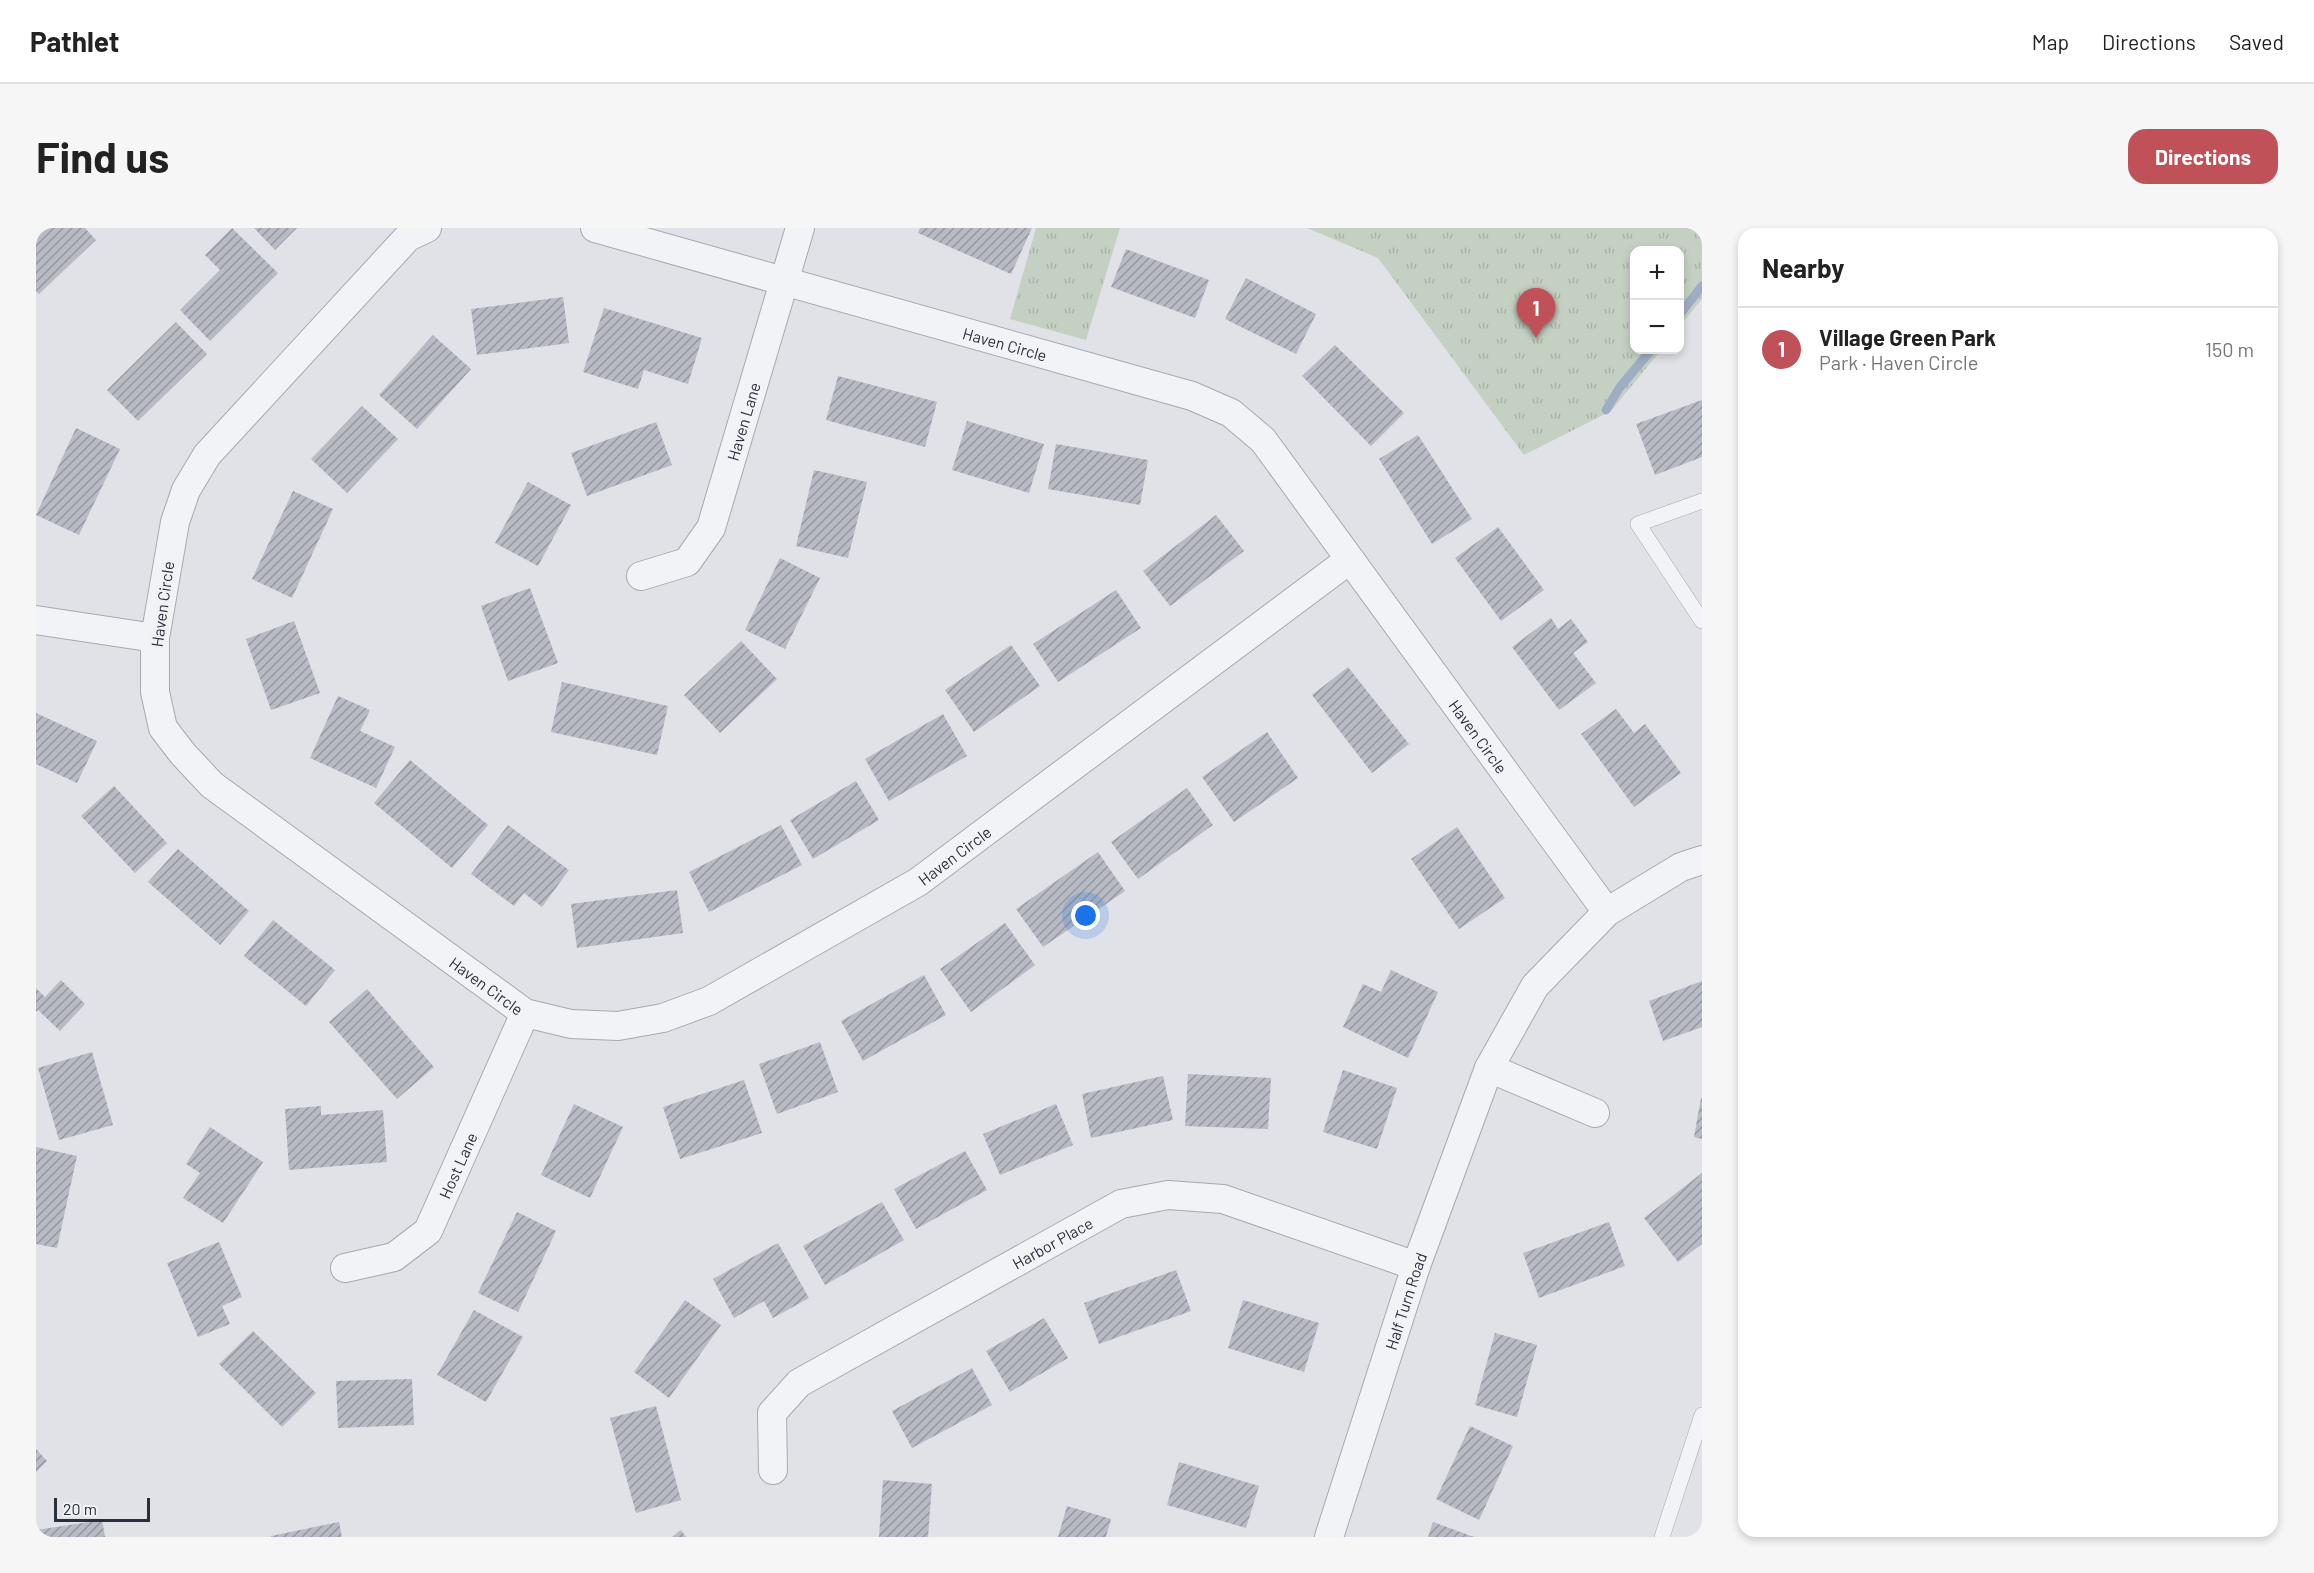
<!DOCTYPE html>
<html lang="en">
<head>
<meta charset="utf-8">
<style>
	body { margin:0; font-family:Barlow,sans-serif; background:#f6f6f6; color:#222 }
	.controls { position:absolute; right:18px; top:18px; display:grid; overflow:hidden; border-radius:12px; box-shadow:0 3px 9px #0003 }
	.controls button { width:54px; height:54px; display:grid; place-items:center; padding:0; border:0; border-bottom:2px solid #e0e0e0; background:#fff; color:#222; font:30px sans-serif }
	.scale { position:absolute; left:18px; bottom:15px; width:96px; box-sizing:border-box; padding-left:6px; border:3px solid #2a2f3d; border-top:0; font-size:16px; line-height:21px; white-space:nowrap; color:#2a2f3d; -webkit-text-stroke:4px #eff1f5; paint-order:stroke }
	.you { position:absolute; left:1050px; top:688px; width:21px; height:21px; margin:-15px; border:4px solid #fff; border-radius:50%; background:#1a73e8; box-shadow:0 0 0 9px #1a73e833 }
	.badge { display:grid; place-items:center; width:39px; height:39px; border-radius:50%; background:#c05158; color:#fff; font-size:20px; font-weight:700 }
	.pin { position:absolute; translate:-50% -50px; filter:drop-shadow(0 2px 3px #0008) }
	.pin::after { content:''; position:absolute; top:32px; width:21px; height:18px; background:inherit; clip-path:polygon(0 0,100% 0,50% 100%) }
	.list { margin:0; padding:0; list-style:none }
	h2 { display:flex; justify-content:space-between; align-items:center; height:78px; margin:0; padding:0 24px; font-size:26px }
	h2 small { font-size:20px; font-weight:400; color:#767676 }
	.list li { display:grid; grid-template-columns:39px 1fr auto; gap:18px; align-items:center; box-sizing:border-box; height:84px; padding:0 24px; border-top:2px solid #e0e0e0 }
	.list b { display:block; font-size:22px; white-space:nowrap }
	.list p { margin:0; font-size:20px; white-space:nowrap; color:#767676 }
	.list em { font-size:20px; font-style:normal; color:#767676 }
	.map { position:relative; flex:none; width:1666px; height:1309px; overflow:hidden; border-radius:18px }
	header { display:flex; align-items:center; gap:36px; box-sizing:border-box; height:84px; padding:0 30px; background:#fff; border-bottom:2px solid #e0e0e0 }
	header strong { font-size:28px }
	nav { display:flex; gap:33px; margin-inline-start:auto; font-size:21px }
	.intro { display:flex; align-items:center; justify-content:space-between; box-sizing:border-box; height:144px; padding:0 36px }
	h1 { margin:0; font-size:42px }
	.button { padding:15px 27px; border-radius:18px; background:#c05158; color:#fff; font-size:21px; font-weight:700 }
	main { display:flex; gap:36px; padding:0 36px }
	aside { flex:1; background:#fff; border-radius:18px; box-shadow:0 3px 9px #0003 }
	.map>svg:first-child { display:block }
	.park { fill:url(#park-tufts) }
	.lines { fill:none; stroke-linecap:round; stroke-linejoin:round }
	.stream { stroke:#9fadc4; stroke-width:9 }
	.building { fill:url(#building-hatch) }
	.service-casing { stroke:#a6a9b1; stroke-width:16 }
	.minor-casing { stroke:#a6a9b1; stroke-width:30 }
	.service { stroke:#f2f3f6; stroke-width:15 }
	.minor { stroke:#f2f3f6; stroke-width:28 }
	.labels { text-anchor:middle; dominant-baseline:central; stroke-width:6; stroke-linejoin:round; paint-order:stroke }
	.street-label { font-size:16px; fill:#2a2f3d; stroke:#eff1f5 }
</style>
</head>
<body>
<header>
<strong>Pathlet</strong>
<nav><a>Map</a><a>Directions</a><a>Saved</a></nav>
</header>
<div class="intro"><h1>Find us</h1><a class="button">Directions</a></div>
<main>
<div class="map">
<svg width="1666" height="1309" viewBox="0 0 1666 1309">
	<defs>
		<pattern id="park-tufts" width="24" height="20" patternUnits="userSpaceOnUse" patternTransform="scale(1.5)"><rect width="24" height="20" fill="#c4d1c2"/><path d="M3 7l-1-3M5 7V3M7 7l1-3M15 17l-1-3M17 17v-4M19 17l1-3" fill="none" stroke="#a9b4a8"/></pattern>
		<pattern id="building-hatch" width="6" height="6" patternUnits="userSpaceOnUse" patternTransform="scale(1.5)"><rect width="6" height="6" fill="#b8bbc4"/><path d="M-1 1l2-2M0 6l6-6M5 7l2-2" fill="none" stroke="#9698a0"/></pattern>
	</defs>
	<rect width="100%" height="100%" fill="#e0e2e8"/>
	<g class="park">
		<polygon points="1000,0 1084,0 1050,112 974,91"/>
		<polygon points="1271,0 1666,0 1666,71 1644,98 1644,22 1598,22 1598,122 1625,122 1575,183 1488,227 1342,30"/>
	</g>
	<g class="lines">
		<g class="stream">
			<polyline points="1644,86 1666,58"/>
			<polyline points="1570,182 1584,159 1615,122"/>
		</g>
	</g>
	<g class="building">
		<polygon points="0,0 49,0 60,12 3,66 0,63"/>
		<polygon points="196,0 242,45 174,113 144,82 184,42 169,27"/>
		<polygon points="218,0 261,0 239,22"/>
		<polygon points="884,0 996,0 975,46 882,5"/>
		<polygon points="1090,21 1173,52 1159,90 1075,59"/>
		<polygon points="1210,50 1280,86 1260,126 1189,91"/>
		<polygon points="527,69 533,115 441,127 435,81"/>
		<polygon points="568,80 666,110 652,156 608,142 602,161 547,144"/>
		<polygon points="140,94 171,126 102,193 71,162"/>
		<polygon points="397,107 435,141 381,201 343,167"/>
		<polygon points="1299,117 1368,185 1335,218 1266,148"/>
		<polygon points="802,148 901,174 889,219 790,192"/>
		<polygon points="1666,172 1666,229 1619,247 1600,196"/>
		<polygon points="326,178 362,211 311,265 275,231"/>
		<polygon points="931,193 1008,216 993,265 916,242"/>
		<polygon points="620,194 636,237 551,268 535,225"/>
		<polygon points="40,200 84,221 43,307 0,287"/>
		<polygon points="1382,207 1436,291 1396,316 1343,231"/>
		<polygon points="1020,216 1112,232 1104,277 1012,261"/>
		<polygon points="778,242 831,254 812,330 760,318"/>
		<polygon points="492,254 535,277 502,338 459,315"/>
		<polygon points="257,263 297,281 256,370 216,351"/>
		<polygon points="1180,287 1208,323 1134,378 1107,343"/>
		<polygon points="1462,299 1508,362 1465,393 1419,330"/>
		<polygon points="744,330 784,350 749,421 709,402"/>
		<polygon points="494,360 522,435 472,453 445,378"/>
		<polygon points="1080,362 1105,400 1022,454 997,416"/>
		<polygon points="1515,390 1522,401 1535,391 1552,414 1537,425 1560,455 1523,482 1476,419"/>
		<polygon points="258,393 284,465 235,482 210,411"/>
		<polygon points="705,413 741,451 684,505 648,467"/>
		<polygon points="975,417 1004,458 938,504 909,462"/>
		<polygon points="1312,439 1373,516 1336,545 1276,467"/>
		<polygon points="526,454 632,478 621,527 515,504"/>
		<polygon points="302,468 334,482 324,503 359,519 340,560 274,530"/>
		<polygon points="1580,481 1598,505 1609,496 1645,545 1598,579 1545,506"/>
		<polygon points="0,485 61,513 41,555 0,536"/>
		<polygon points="907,486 931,528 853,573 829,531"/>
		<polygon points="1231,504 1262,550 1198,594 1166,549"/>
		<polygon points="374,532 452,597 416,640 338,575"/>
		<polygon points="820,553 843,592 777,631 754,592"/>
		<polygon points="78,558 131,615 99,645 45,588"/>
		<polygon points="1151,560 1177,597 1102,651 1075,614"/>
		<polygon points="472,597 533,642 506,679 488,665 478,678 435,646"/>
		<polygon points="745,597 766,637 673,684 653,644"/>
		<polygon points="1421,599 1469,670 1423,701 1375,631"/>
		<polygon points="142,621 213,683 184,717 112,654"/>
		<polygon points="1062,624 1089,663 1007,719 980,681"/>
		<polygon points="641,662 647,705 541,720 535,676"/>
		<polygon points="237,692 299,742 270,778 208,728"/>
		<polygon points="969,695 999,737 935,784 904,741"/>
		<polygon points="1355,742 1402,764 1372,830 1307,799 1327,756 1345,764"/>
		<polygon points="888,747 910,787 827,833 805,793"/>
		<polygon points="25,752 49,776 24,803 2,782 0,784 0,760 9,769"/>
		<polygon points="1666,753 1666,799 1627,813 1613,773"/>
		<polygon points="331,761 398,839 361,871 293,794"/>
		<polygon points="784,814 802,864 741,886 723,836"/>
		<polygon points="56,824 77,897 23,912 2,840"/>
		<polygon points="1307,842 1361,860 1341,921 1287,904"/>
		<polygon points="1152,846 1235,850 1232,901 1149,898"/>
		<polygon points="1127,848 1137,892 1055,910 1046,866"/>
		<polygon points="708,852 726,905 644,931 627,879"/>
		<polygon points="1665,870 1666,870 1666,911 1658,909"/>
		<polygon points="538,876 587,899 554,970 505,947"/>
		<polygon points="1020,876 1037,917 964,947 947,906"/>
		<polygon points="285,878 285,887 347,882 351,934 253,942 249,881"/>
		<polygon points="174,899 227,934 187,995 147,970 164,945 150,936"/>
		<polygon points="0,919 41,928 21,1020 0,1016"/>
		<polygon points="929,923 951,962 880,1001 858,961"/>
		<polygon points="1666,945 1666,1016 1642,1034 1608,990"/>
		<polygon points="846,974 868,1012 789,1057 767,1018"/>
		<polygon points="481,984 520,1003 482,1084 442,1065"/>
		<polygon points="1573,994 1589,1038 1503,1070 1487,1025"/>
		<polygon points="183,1014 206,1069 186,1078 194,1096 162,1109 131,1035"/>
		<polygon points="742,1015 773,1070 737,1090 728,1073 698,1090 677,1051"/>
		<polygon points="1140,1042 1155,1083 1063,1116 1048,1075"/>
		<polygon points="649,1072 685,1097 633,1170 598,1144"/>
		<polygon points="1207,1072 1283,1095 1268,1144 1192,1120"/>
		<polygon points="438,1082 487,1109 450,1174 401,1147"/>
		<polygon points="1008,1090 1032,1130 974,1164 950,1123"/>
		<polygon points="217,1103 280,1165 246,1199 183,1136"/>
		<polygon points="1459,1105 1501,1117 1481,1189 1439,1177"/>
		<polygon points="936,1140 956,1177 876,1220 856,1183"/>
		<polygon points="376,1151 378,1197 302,1200 300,1153"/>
		<polygon points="620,1178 645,1272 600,1285 574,1190"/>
		<polygon points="1434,1198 1477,1218 1443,1292 1400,1271"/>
		<polygon points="0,1221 11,1233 0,1244"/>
		<polygon points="1143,1234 1223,1258 1210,1300 1131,1277"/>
		<polygon points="847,1252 896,1256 892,1309 843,1309"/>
		<polygon points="1031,1278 1075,1291 1070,1309 1022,1309"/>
		<polygon points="66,1292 69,1309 0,1309 0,1302"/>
		<polygon points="303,1294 306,1309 235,1309 235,1308"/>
		<polygon points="1397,1294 1438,1309 1392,1309"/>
		<polygon points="645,1302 650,1309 636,1309"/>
	</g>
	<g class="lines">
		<defs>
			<g id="service">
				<polyline points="1666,273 1602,296 1666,393"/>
				<polyline points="1626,1309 1666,1187"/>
			</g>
			<g id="minor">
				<path id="s1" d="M 391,0 L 372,9 L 171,227 L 150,262 L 139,294 L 119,410 L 119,464 L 127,500 L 147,526 L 176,557 L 489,785 L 535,796 L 582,798 L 627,790 L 673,773 L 882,654 L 1313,332"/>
				<path id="s2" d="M 559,0 L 1156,168 L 1195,185 L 1227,212 L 1571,684"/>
				<path id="s3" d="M 605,348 L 651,334 L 675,300 L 764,0"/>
				<polyline points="0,392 119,410"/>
				<polyline points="1453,840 1559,885"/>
				<path id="s4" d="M 309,1040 L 358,1029 L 392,1003 L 489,785"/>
				<path id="s5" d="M 737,1242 L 736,1185 L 763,1155 L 1085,976 L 1132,967 L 1187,971 L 1380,1038"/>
				<path id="s6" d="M 1293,1309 L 1380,1038 L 1453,840 L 1499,758 L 1571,684 L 1645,639 L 1666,632"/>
			</g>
		</defs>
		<use href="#service" class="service-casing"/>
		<use href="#minor" class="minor-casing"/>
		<use href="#service" class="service"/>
		<use href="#minor" class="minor"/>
	</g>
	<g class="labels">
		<g class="street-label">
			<text stroke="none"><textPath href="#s2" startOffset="426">Haven Circle</textPath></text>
			<text stroke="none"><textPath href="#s3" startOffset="201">Haven Lane</textPath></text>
			<text transform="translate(126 376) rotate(-82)">Haven Circle</text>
			<text stroke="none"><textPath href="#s2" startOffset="1071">Haven Circle</textPath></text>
			<text stroke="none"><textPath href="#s1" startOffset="1538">Haven Circle</textPath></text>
			<text stroke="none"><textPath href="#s1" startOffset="1016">Haven Circle</textPath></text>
			<text stroke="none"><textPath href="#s4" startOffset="165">Host Lane</textPath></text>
			<text stroke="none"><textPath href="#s5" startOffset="387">Harbor Place</textPath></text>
			<text stroke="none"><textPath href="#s6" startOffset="248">Half Turn Road</textPath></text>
		</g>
	</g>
</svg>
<div class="controls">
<button>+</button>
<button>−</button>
</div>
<div class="scale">20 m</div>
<div class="you"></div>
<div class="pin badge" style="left:1500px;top:110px">1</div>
</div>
<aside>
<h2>Nearby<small></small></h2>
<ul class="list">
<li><span class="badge">1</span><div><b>Village Green Park</b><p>Park · Haven Circle</p></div><em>150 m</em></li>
</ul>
</aside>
</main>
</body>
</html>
